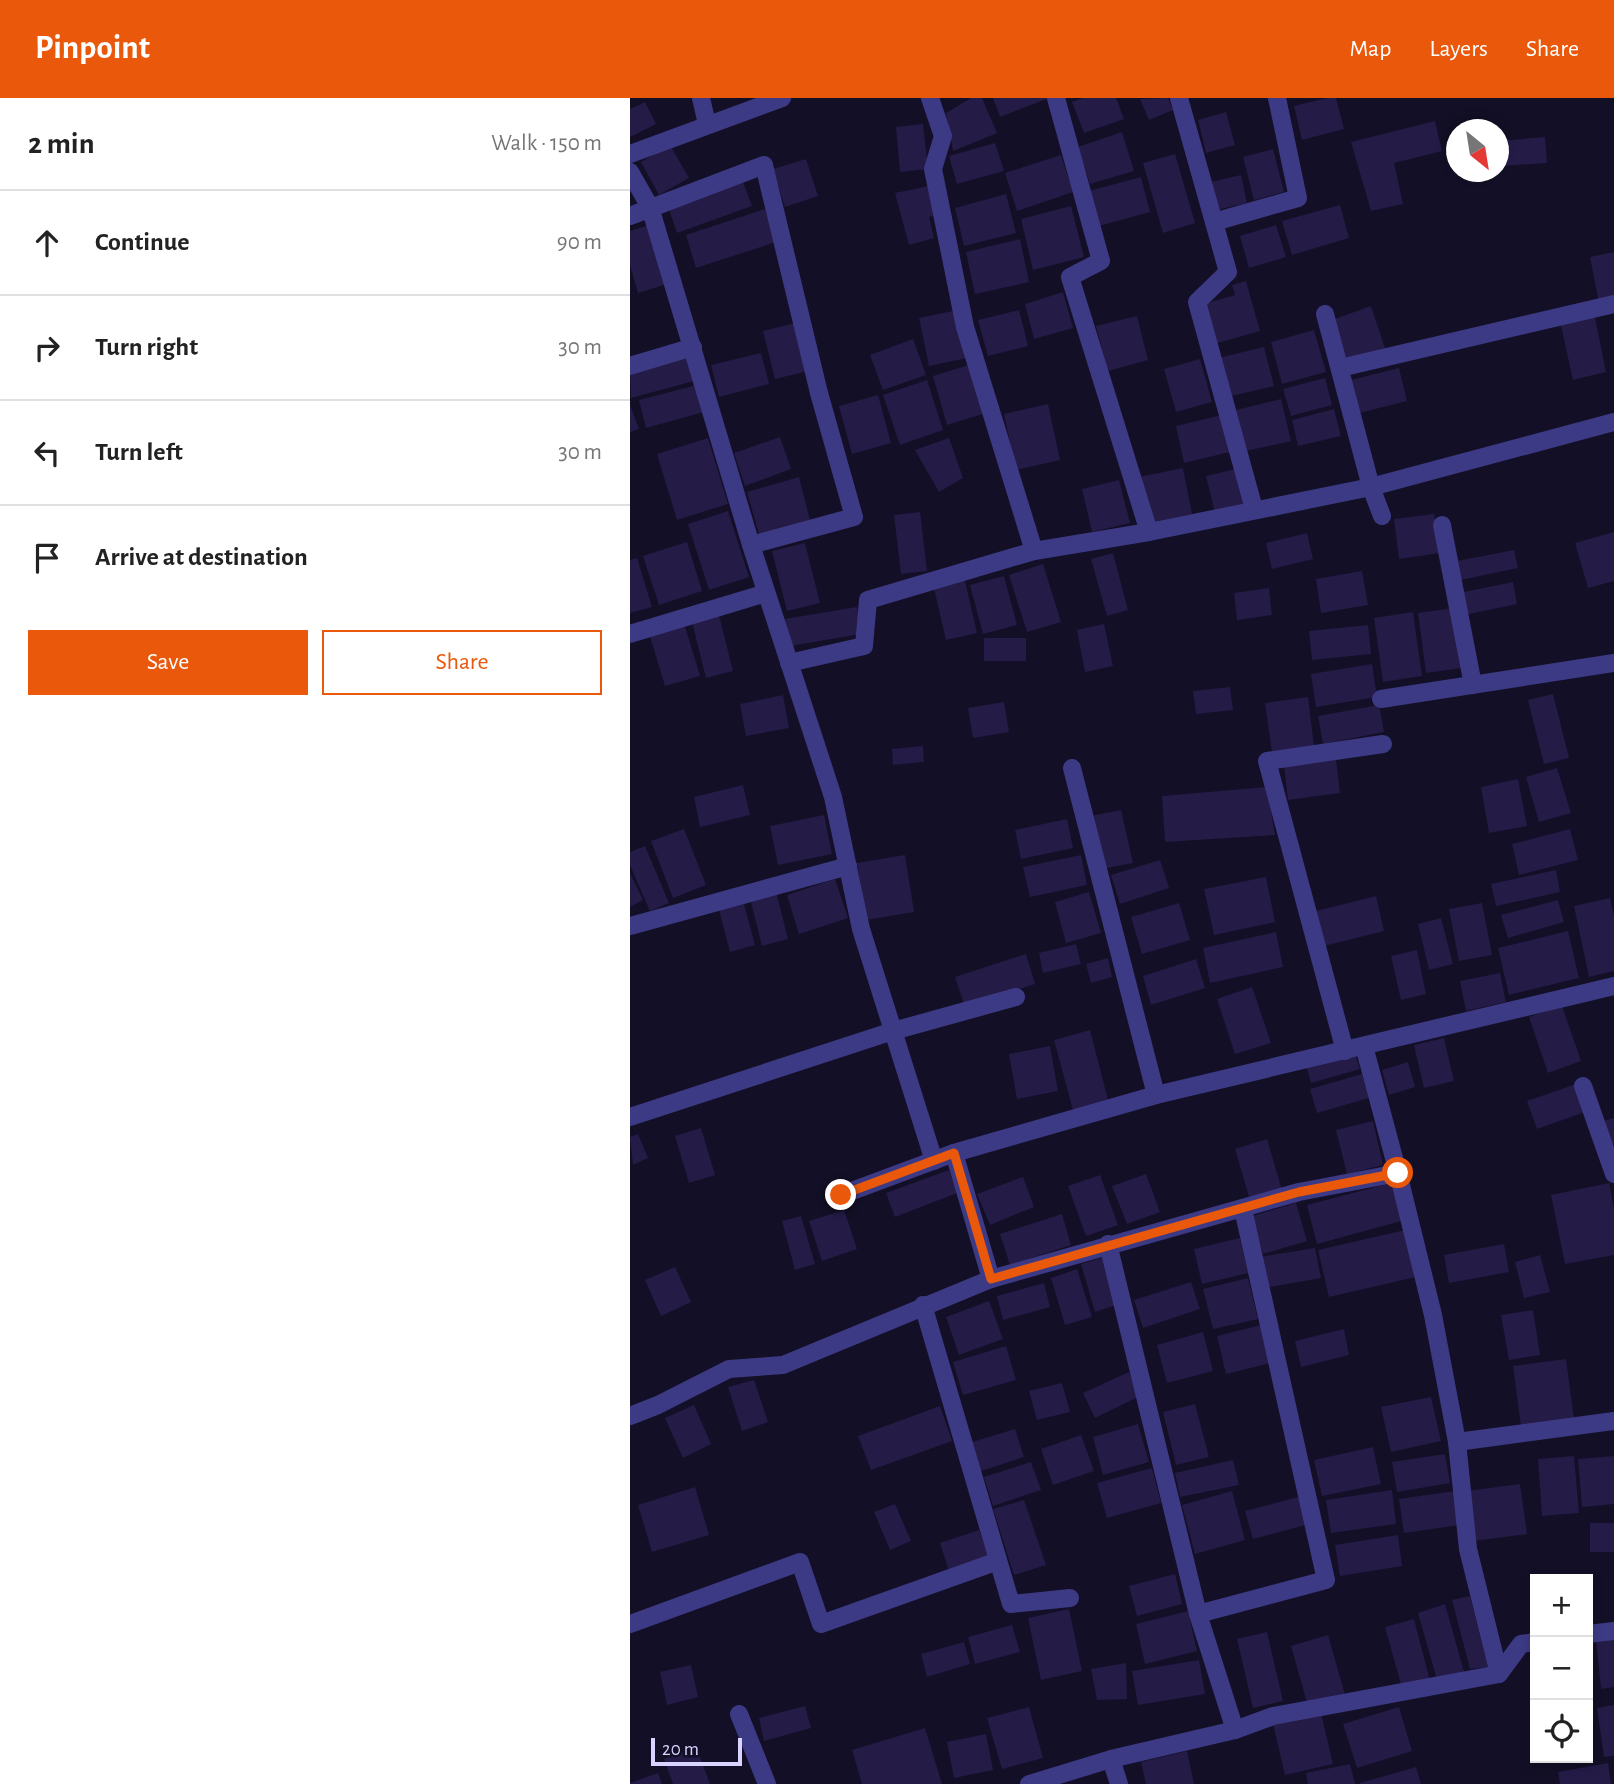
<!DOCTYPE html>
<html lang="en">
<head>
<meta charset="utf-8">
<style>
	body { margin:0; font-family:"Alegreya Sans",sans-serif; background:#f6f6f6; color:#222 }
	.controls { position:absolute; right:21px; bottom:21px; display:grid; overflow:hidden; border-radius:0px; box-shadow:0 4px 10px #0003 }
	.controls button { width:63px; height:63px; display:grid; place-items:center; padding:0; border:0; border-bottom:2px solid #e0e0e0; background:#fff; color:#222; font:35px sans-serif }
	.compass { position:absolute; left:816px; top:21px; width:63px; height:63px; border-radius:50%; background:#fff; box-shadow:0 4px 10px #0003; rotate:150deg }
	.scale { position:absolute; left:21px; bottom:18px; width:91px; box-sizing:border-box; padding-left:7px; border:4px solid #d9d4ff; border-top:0; font-size:19px; line-height:24px; white-space:nowrap; color:#d9d4ff; -webkit-text-stroke:5px #130f26; paint-order:stroke }
	.stop { position:absolute; width:21px; height:21px; margin:-16px; border:5px solid #ea580c; border-radius:50%; background:#fff }
	.stop.end { background:#ea580c; border-color:#fff; box-shadow:0 2px 7px #0008 }
	.list { margin:0; padding:0; list-style:none }
	h2 { display:flex; justify-content:space-between; align-items:center; height:91px; margin:0; padding:0 28px; font-size:30px }
	h2 small { font-size:23px; font-weight:400; color:#767676 }
	.list li { display:grid; grid-template-columns:46px 1fr auto; gap:21px; align-items:center; box-sizing:border-box; height:105px; padding:0 28px; border-top:2px solid #e0e0e0 }
	.list b { display:block; font-size:26px; white-space:nowrap }
	.list em { font-size:23px; font-style:normal; color:#767676 }
	.actions { display:flex; gap:14px; padding:21px 28px }
	.actions a { flex:1; padding:16px 0; border:2px solid #ea580c; border-radius:0px; text-align:center; font-size:24px; color:#ea580c }
	.actions .main { background:#ea580c; color:#fff }
	.icon { flex:none; width:38px; height:38px; fill:none; stroke:currentColor; stroke-width:2; stroke-linecap:round; stroke-linejoin:round }
	.map { position:relative; flex:none; width:984px; height:1686px; overflow:hidden }
	header { display:flex; align-items:center; gap:42px; box-sizing:border-box; height:98px; padding:0 35px; background:#ea580c; color:#fff }
	header strong { font-size:33px }
	nav { display:flex; gap:38px; margin-inline-start:auto; font-size:24px }
	main { display:flex }
	aside { flex:1; background:#fff }
	.map>svg:first-child { display:block }
	.building { fill:#241b47 }
	.lines { fill:none; stroke-linecap:round; stroke-linejoin:round }
	.minor { stroke:#3d3a85; stroke-width:18 }
	.route { stroke:#ea580c; stroke-width:9 }
</style>
</head>
<body>
<header>
<strong>Pinpoint</strong>
<nav><a>Map</a><a>Layers</a><a>Share</a></nav>
</header>
<main>
<aside>
<h2>2 min<small>Walk · 150 m</small></h2>
<ul class="list">
<li><svg class="icon" aria-label="ahead" viewBox="0 0 24 24"><path d="M12 20V5M6 11l6-6 6 6"/></svg><div><b>Continue</b></div><em>90 m</em></li>
<li><svg class="icon" aria-label="right" viewBox="0 0 24 24"><path d="M7 20v-9h11M14 6l5 5-5 5"/></svg><div><b>Turn right</b></div><em>30 m</em></li>
<li><svg class="icon" aria-label="left" viewBox="0 0 24 24"><path d="M17 20v-9H6M10 6l-5 5 5 5"/></svg><div><b>Turn left</b></div><em>30 m</em></li>
<li><svg class="icon" aria-label="arrive" viewBox="0 0 24 24"><path d="M6 21V4h12l-3 4 3 4H6"/></svg><div><b>Arrive at destination</b></div></li>
</ul>
<div class="actions"><a class="main">Save</a><a>Share</a></div>
</aside>
<div class="map">
<svg width="984" height="1686" viewBox="0 0 984 1686">
	<rect width="100%" height="100%" fill="#130f26"/>
	<g class="building">
		<polygon points="341,0 352,0 367,35 323,53 316,15"/>
		<polygon points="363,0 419,0 370,19"/>
		<polygon points="453,0 486,0 494,21 454,35 442,4"/>
		<polygon points="538,0 543,12 519,22 510,1"/>
		<polygon points="697,0 706,0 714,31 672,42 664,8"/>
		<polygon points="15,4 26,26 0,39 0,11"/>
		<polygon points="596,14 605,47 576,55 568,22"/>
		<polygon points="805,23 812,53 764,65 773,106 741,113 721,44"/>
		<polygon points="293,26 298,71 270,74 266,29"/>
		<polygon points="492,34 504,73 460,86 448,49"/>
		<polygon points="915,39 917,65 869,68 869,43"/>
		<polygon points="365,45 374,73 327,86 319,58"/>
		<polygon points="40,47 59,80 29,97 11,64"/>
		<polygon points="643,51 654,94 624,102 613,59"/>
		<polygon points="545,56 565,125 533,135 513,65"/>
		<polygon points="431,57 443,94 387,113 375,75"/>
		<polygon points="176,61 188,98 155,109 143,71"/>
		<polygon points="611,77 617,105 582,113 576,85"/>
		<polygon points="511,79 520,114 469,128 459,93"/>
		<polygon points="112,81 122,108 47,135 38,108"/>
		<polygon points="299,88 305,117 299,119 304,140 279,147 265,95"/>
		<polygon points="376,96 386,135 334,148 325,110"/>
		<polygon points="710,107 719,140 662,157 652,123"/>
		<polygon points="441,108 454,159 403,172 391,121"/>
		<polygon points="135,111 146,144 66,170 56,137"/>
		<polygon points="19,127 37,186 8,195 0,167 0,133"/>
		<polygon points="646,127 656,159 619,170 610,138"/>
		<polygon points="390,141 399,184 345,196 336,154"/>
		<polygon points="984,154 984,202 969,205 960,159"/>
		<polygon points="616,183 630,233 584,246 574,206 605,197 602,187"/>
		<polygon points="433,194 443,230 404,241 395,206"/>
		<polygon points="741,208 756,253 716,265 702,222"/>
		<polygon points="327,212 337,260 299,268 289,220"/>
		<polygon points="389,212 398,248 358,258 348,222"/>
		<polygon points="964,215 976,274 943,282 930,223"/>
		<polygon points="507,218 518,262 478,273 466,228"/>
		<polygon points="165,225 178,273 145,281 133,233"/>
		<polygon points="684,232 696,274 652,286 641,244"/>
		<polygon points="283,241 296,277 253,292 240,257"/>
		<polygon points="634,249 644,288 597,299 588,260"/>
		<polygon points="57,255 64,283 1,300 0,270"/>
		<polygon points="131,255 139,286 89,299 81,267"/>
		<polygon points="570,261 582,304 546,314 534,271"/>
		<polygon points="342,266 356,315 317,327 303,278"/>
		<polygon points="769,270 777,303 729,315 721,282"/>
		<polygon points="695,280 702,307 661,318 653,291"/>
		<polygon points="297,282 313,332 270,347 253,297"/>
		<polygon points="67,287 74,314 16,330 9,302"/>
		<polygon points="248,297 261,345 222,356 209,308"/>
		<polygon points="651,301 661,343 616,353 606,312"/>
		<polygon points="418,306 430,362 386,372 374,316"/>
		<polygon points="0,307 9,331 0,334"/>
		<polygon points="704,311 711,338 668,348 662,322"/>
		<polygon points="592,317 600,354 554,365 546,328"/>
		<polygon points="150,339 161,371 115,388 104,355"/>
		<polygon points="78,340 98,406 47,422 27,356"/>
		<polygon points="319,340 333,380 309,394 285,352"/>
		<polygon points="553,370 562,416 519,425 509,379"/>
		<polygon points="606,371 615,408 585,415 576,378"/>
		<polygon points="169,379 180,422 129,436 117,394"/>
		<polygon points="489,382 500,425 462,434 452,391"/>
		<polygon points="98,413 119,479 79,492 58,426"/>
		<polygon points="290,414 297,473 271,476 264,417"/>
		<polygon points="804,416 810,455 769,461 764,421"/>
		<polygon points="984,434 984,483 958,490 945,445"/>
		<polygon points="677,435 683,461 642,471 636,445"/>
		<polygon points="57,444 72,493 29,507 13,458"/>
		<polygon points="175,445 190,505 157,513 142,453"/>
		<polygon points="884,452 888,470 826,483 822,464"/>
		<polygon points="483,455 498,512 477,518 461,461"/>
		<polygon points="7,460 22,509 0,515 0,462"/>
		<polygon points="413,466 431,524 397,534 379,477"/>
		<polygon points="732,473 738,507 691,515 686,481"/>
		<polygon points="374,478 387,527 353,536 340,487"/>
		<polygon points="334,479 347,535 316,542 303,486"/>
		<polygon points="883,484 887,506 834,517 829,495"/>
		<polygon points="639,490 642,517 607,522 604,495"/>
		<polygon points="227,509 231,536 160,548 155,521"/>
		<polygon points="823,510 832,570 796,575 788,515"/>
		<polygon points="88,513 103,573 76,580 61,520"/>
		<polygon points="783,514 792,578 753,584 744,520"/>
		<polygon points="54,525 70,578 35,588 19,535"/>
		<polygon points="474,526 483,568 455,574 447,532"/>
		<polygon points="738,527 741,556 682,562 679,533"/>
		<rect x="354" y="540" width="42" height="23"/>
		<polygon points="742,566 747,599 686,609 681,576"/>
		<polygon points="600,589 603,612 566,616 563,593"/>
		<polygon points="923,596 939,660 914,666 898,602"/>
		<polygon points="153,597 159,630 116,638 110,606"/>
		<polygon points="678,599 684,648 642,654 635,605"/>
		<polygon points="374,604 379,634 343,640 338,610"/>
		<polygon points="749,607 754,634 693,646 688,618"/>
		<polygon points="293,648 294,664 263,667 262,651"/>
		<polygon points="706,661 710,695 658,702 654,667"/>
		<polygon points="927,670 941,715 909,724 896,679"/>
		<polygon points="888,681 897,728 859,735 851,689"/>
		<polygon points="113,687 120,717 70,729 64,699"/>
		<polygon points="637,689 645,737 535,744 532,698"/>
		<polygon points="491,712 503,765 472,771 461,718"/>
		<polygon points="194,717 202,756 148,767 140,728"/>
		<polygon points="437,721 443,750 391,761 385,732"/>
		<polygon points="54,731 76,787 43,800 21,743"/>
		<polygon points="940,731 948,762 889,777 882,746"/>
		<polygon points="15,748 39,805 20,813 0,767 0,754"/>
		<polygon points="275,757 284,814 236,822 227,765"/>
		<polygon points="451,757 457,787 400,799 393,769"/>
		<polygon points="530,762 539,790 490,806 481,777"/>
		<polygon points="926,772 930,794 866,808 861,786"/>
		<polygon points="0,775 13,802 0,809"/>
		<polygon points="636,779 645,824 584,837 574,791"/>
		<polygon points="205,781 218,820 169,836 157,797"/>
		<polygon points="146,793 158,841 132,848 120,800"/>
		<polygon points="459,794 471,835 436,845 425,804"/>
		<polygon points="746,798 754,833 694,848 686,813"/>
		<polygon points="980,800 984,818 984,873 959,879 944,808"/>
		<polygon points="928,802 934,824 878,840 871,817"/>
		<polygon points="549,805 560,842 512,856 501,819"/>
		<polygon points="852,805 862,857 829,863 819,811"/>
		<polygon points="114,806 125,847 100,854 89,812"/>
		<polygon points="811,820 823,866 799,872 788,826"/>
		<polygon points="938,833 949,880 879,897 868,850"/>
		<polygon points="646,834 653,869 580,885 573,850"/>
		<polygon points="446,846 451,866 413,875 409,855"/>
		<polygon points="787,852 796,896 771,902 761,858"/>
		<polygon points="396,856 405,886 335,909 325,879"/>
		<polygon points="478,860 482,879 461,885 456,866"/>
		<polygon points="566,861 575,890 521,907 513,878"/>
		<polygon points="870,875 876,904 836,913 830,883"/>
		<polygon points="622,889 641,945 605,956 587,901"/>
		<polygon points="932,908 951,963 918,975 899,919"/>
		<polygon points="460,932 479,1006 444,1016 424,942"/>
		<polygon points="814,940 824,983 794,990 784,947"/>
		<polygon points="420,948 428,993 387,1001 379,956"/>
		<polygon points="724,953 730,971 681,985 676,967"/>
		<polygon points="778,964 785,989 759,997 752,972"/>
		<polygon points="732,976 739,1000 687,1015 680,991"/>
		<polygon points="949,985 958,1013 907,1031 897,1003"/>
		<polygon points="984,1020 984,1045 980,1046 973,1023"/>
		<polygon points="743,1023 753,1067 717,1076 706,1032"/>
		<polygon points="71,1030 85,1077 59,1085 45,1038"/>
		<polygon points="8,1036 18,1060 3,1067 0,1039"/>
		<polygon points="637,1041 652,1092 620,1102 605,1051"/>
		<polygon points="319,1072 327,1095 265,1119 256,1095"/>
		<polygon points="516,1076 530,1114 497,1126 482,1088"/>
		<polygon points="470,1077 488,1127 456,1138 438,1088"/>
		<polygon points="393,1079 404,1109 360,1127 347,1096"/>
		<polygon points="761,1085 771,1123 687,1146 677,1107"/>
		<polygon points="979,1085 984,1111 984,1157 935,1166 921,1097"/>
		<polygon points="666,1105 677,1143 633,1156 622,1118"/>
		<polygon points="214,1112 227,1151 192,1163 179,1123"/>
		<polygon points="432,1116 441,1147 380,1167 370,1136"/>
		<polygon points="171,1118 185,1166 165,1172 152,1123"/>
		<polygon points="775,1132 786,1179 699,1199 688,1152"/>
		<polygon points="610,1140 618,1175 572,1186 564,1151"/>
		<polygon points="874,1146 879,1174 819,1185 814,1157"/>
		<polygon points="685,1150 691,1180 634,1190 629,1159"/>
		<polygon points="910,1157 920,1194 894,1200 885,1164"/>
		<polygon points="475,1159 489,1206 465,1214 451,1166"/>
		<polygon points="45,1169 61,1204 31,1218 15,1182"/>
		<polygon points="447,1171 462,1219 435,1227 421,1180"/>
		<polygon points="618,1180 628,1221 583,1231 573,1191"/>
		<polygon points="561,1184 570,1211 513,1230 504,1202"/>
		<polygon points="414,1185 420,1209 373,1222 367,1198"/>
		<polygon points="359,1203 373,1241 329,1257 316,1219"/>
		<polygon points="903,1212 910,1257 879,1262 871,1217"/>
		<polygon points="631,1227 641,1265 596,1276 587,1238"/>
		<polygon points="714,1231 719,1257 671,1269 665,1243"/>
		<polygon points="573,1234 583,1273 537,1285 527,1247"/>
		<polygon points="376,1248 386,1282 333,1297 323,1264"/>
		<polygon points="936,1261 944,1321 891,1328 883,1268"/>
		<polygon points="499,1274 510,1298 465,1320 453,1295"/>
		<polygon points="124,1282 138,1324 112,1333 98,1289"/>
		<polygon points="432,1285 440,1314 407,1322 399,1293"/>
		<polygon points="801,1299 811,1343 761,1354 751,1309"/>
		<polygon points="565,1306 579,1359 546,1367 533,1314"/>
		<polygon points="64,1307 81,1346 53,1360 35,1320"/>
		<polygon points="310,1308 322,1343 241,1372 228,1338"/>
		<polygon points="508,1326 519,1364 473,1377 463,1339"/>
		<polygon points="385,1331 394,1359 348,1374 339,1345"/>
		<polygon points="451,1337 464,1373 423,1387 411,1351"/>
		<polygon points="743,1349 751,1386 692,1398 684,1362"/>
		<polygon points="815,1356 820,1385 767,1394 762,1364"/>
		<polygon points="944,1358 949,1415 912,1418 908,1361"/>
		<polygon points="984,1358 984,1406 952,1409 948,1361"/>
		<polygon points="603,1362 609,1387 550,1399 545,1375"/>
		<polygon points="401,1364 411,1392 363,1408 354,1379"/>
		<polygon points="522,1370 531,1405 477,1420 467,1385"/>
		<polygon points="890,1386 897,1436 843,1443 837,1393"/>
		<polygon points="65,1389 79,1437 22,1454 8,1407"/>
		<polygon points="762,1392 766,1426 701,1435 696,1402"/>
		<polygon points="602,1393 615,1442 565,1456 552,1407"/>
		<polygon points="825,1393 830,1427 774,1435 769,1401"/>
		<polygon points="672,1398 679,1426 623,1441 615,1413"/>
		<polygon points="394,1402 416,1467 384,1477 363,1411"/>
		<polygon points="265,1406 281,1443 260,1452 244,1414"/>
		<rect x="960" y="1425" width="24" height="29"/>
		<polygon points="349,1432 360,1463 320,1476 310,1445"/>
		<polygon points="768,1437 772,1468 710,1478 705,1447"/>
		<polygon points="545,1476 552,1506 507,1518 499,1488"/>
		<polygon points="840,1498 858,1569 840,1571 822,1502"/>
		<polygon points="815,1506 834,1574 807,1582 788,1515"/>
		<polygon points="439,1511 452,1573 411,1582 398,1520"/>
		<polygon points="558,1513 567,1553 515,1566 506,1526"/>
		<polygon points="784,1521 800,1583 772,1590 755,1529"/>
		<polygon points="382,1527 390,1554 345,1566 338,1539"/>
		<polygon points="637,1534 653,1603 623,1610 607,1541"/>
		<polygon points="698,1537 715,1597 678,1608 661,1548"/>
		<polygon points="984,1541 984,1589 971,1591 966,1543"/>
		<polygon points="334,1544 340,1566 297,1579 291,1556"/>
		<polygon points="569,1562 575,1596 508,1607 502,1573"/>
		<polygon points="496,1565 497,1601 467,1602 461,1571"/>
		<polygon points="61,1567 68,1599 37,1607 30,1574"/>
		<polygon points="958,1574 963,1601 958,1602"/>
		<polygon points="984,1607 984,1658 974,1659 967,1610"/>
		<polygon points="175,1608 181,1630 134,1643 129,1620"/>
		<polygon points="399,1609 413,1660 372,1671 357,1620"/>
		<polygon points="769,1609 782,1653 727,1670 713,1626"/>
		<polygon points="691,1615 703,1666 655,1677 643,1626"/>
		<polygon points="295,1630 312,1686 232,1686 222,1652"/>
		<polygon points="356,1636 363,1672 324,1680 317,1644"/>
		<polygon points="66,1649 80,1686 43,1686 34,1661"/>
		<polygon points="557,1653 564,1686 516,1686 511,1664"/>
		<polygon points="978,1665 981,1686 930,1686 928,1674"/>
		<polygon points="720,1666 725,1686 678,1686 676,1675"/>
		<polygon points="786,1669 791,1686 730,1686 730,1685"/>
		<polygon points="28,1675 32,1686 0,1686 0,1685"/>
	</g>
	<g class="lines">
		<g class="minor">
			<polyline points="71,0 77,26"/>
			<polyline points="300,0 313,38 303,71 335,229 404,453"/>
			<polyline points="426,0 471,163 440,179 519,434"/>
			<polyline points="549,0 598,174 567,204 624,411"/>
			<polyline points="0,56 152,0"/>
			<polyline points="0,74 20,109 121,447 203,699 231,831 304,1063"/>
			<polyline points="0,118 134,67 189,295 224,419 121,447"/>
			<polyline points="584,124 668,100 647,0"/>
			<polyline points="695,216 741,389 752,418"/>
			<polyline points="0,268 63,249"/>
			<polyline points="710,270 984,206"/>
			<polyline points="812,427 843,587"/>
			<polyline points="0,536 136,495"/>
			<polyline points="159,565 234,548 238,502 404,453 519,434 741,389 984,324"/>
			<polyline points="751,601 984,565"/>
			<polyline points="442,670 526,997"/>
			<polyline points="0,828 218,768"/>
			<polyline points="715,953 637,663 753,646"/>
			<polyline points="953,988 984,1076"/>
			<polyline points="0,1019 263,933 386,899"/>
			<polyline points="324,1055 361,1181"/>
			<polyline points="768,1075 803,1217 827,1344 984,1323"/>
			<polyline points="211,1097 324,1055 526,997 984,888"/>
			<polyline points="478,1146 568,1516 605,1632"/>
			<polyline points="293,1207 381,1506 440,1500"/>
			<polyline points="0,1318 28,1307 99,1271 153,1267 361,1181 669,1094 768,1075 734,948"/>
			<polyline points="827,1344 838,1451 869,1576"/>
			<polyline points="568,1516 696,1482 613,1111"/>
			<polyline points="0,1526 170,1464 191,1526 368,1463"/>
			<polyline points="958,1536 984,1533"/>
			<polyline points="109,1616 137,1686"/>
			<polyline points="481,1661 605,1632 643,1618 869,1576 891,1546 905,1544"/>
			<polyline points="399,1686 481,1661 489,1686"/>
		</g>
	</g>
	<g class="lines">
		<polyline class="route" points="211,1097 324,1055 361,1181 669,1094 768,1075"/>
	</g>
</svg>
<div class="controls">
<button>+</button>
<button>−</button>
<button><svg class="icon" aria-label="locate" viewBox="0 0 24 24"><circle cx="12" cy="12" r="6"/><path d="M12 2v4M12 18v4M2 12h4M18 12h4"/></svg></button>
</div>
<svg class="compass" viewBox="-18 -18 36 36"><path d="M0-13l5 13h-10z" fill="#e53935"/><path d="M0 13l5-13h-10z" fill="#767676"/></svg>
<div class="scale">20 m</div>
<div class="stop" style="left:768px;top:1075px"></div>
<div class="stop end" style="left:211px;top:1097px"></div>
</div>
</main>
</body>
</html>
